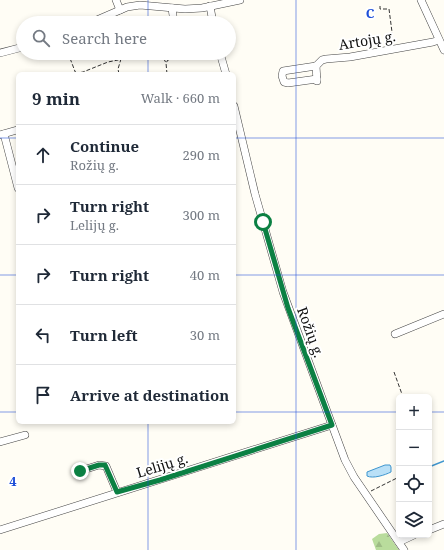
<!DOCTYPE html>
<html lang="en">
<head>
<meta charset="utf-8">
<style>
	body { margin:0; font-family:"Noto Serif",serif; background:#f6f6f7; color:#1f2937 }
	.controls { position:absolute; right:12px; bottom:12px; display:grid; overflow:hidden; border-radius:6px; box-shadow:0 2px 6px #0003 }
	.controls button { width:36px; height:36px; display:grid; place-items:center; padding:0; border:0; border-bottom:1px solid #e0e1e3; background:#fff; color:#1f2937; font:20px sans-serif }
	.stop { position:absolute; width:12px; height:12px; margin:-9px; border:3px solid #0b8043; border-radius:50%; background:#fff }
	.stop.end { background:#0b8043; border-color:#fff; box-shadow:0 1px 4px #0008 }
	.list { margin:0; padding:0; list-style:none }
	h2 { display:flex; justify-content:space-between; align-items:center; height:52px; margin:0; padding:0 16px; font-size:17px }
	h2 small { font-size:13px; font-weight:400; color:#747a83 }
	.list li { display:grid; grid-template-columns:26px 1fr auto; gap:12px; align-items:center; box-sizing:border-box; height:60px; padding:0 16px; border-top:1px solid #e0e1e3 }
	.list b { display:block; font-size:15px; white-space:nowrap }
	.list p { margin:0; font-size:13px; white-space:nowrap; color:#747a83 }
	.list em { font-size:13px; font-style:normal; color:#747a83 }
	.icon { flex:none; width:22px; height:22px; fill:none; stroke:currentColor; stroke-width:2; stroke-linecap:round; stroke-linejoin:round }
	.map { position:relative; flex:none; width:444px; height:550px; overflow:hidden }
	.search { position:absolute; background:#fff; box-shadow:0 2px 6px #0003; left:16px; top:16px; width:220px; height:44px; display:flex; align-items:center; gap:10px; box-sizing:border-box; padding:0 14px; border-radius:22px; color:#747a83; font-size:15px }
	.panel { position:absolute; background:#fff; box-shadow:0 2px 6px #0003; left:16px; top:72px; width:220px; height:352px; border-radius:6px }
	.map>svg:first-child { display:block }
	.forest { fill:url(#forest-firs) }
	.water { fill:#b9e0f7; stroke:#3f96cf }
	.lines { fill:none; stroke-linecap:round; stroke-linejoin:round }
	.stream { stroke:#3f96cf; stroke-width:1.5 }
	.minor-casing { stroke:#444; stroke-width:8 }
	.path { stroke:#333; stroke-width:1; stroke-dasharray:4 2; stroke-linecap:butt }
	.minor { stroke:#fff; stroke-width:7 }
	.route { stroke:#0b8043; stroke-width:5 }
	.grid { fill:none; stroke:#1d4ed8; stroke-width:1; stroke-opacity:0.55 }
	.labels { text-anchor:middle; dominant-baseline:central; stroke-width:4; stroke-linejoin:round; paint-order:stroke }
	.street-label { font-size:14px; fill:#111; stroke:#fff }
	.grid-label { font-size:13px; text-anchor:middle; font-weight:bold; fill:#1d4ed8; stroke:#fff; stroke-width:4; stroke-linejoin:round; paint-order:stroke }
</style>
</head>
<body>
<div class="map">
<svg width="444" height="550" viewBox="0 0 444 550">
	<defs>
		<pattern id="forest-firs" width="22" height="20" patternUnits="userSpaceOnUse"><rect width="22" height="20" fill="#b9dc9c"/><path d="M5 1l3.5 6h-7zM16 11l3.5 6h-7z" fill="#9ebc85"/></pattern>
	</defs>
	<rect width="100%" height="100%" fill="#fffdf5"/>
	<polygon class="forest" points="387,533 399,550 376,550 372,539 379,534"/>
	<path class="water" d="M 385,465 L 390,465 L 391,467 L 391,472 C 385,475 373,479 367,476 L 367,472 Z"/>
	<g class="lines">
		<polyline class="stream" points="429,467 444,461"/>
		<defs>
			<g id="minor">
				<polyline points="116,0 120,10"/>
				<polyline points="421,0 444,50"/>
				<polyline points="210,6 213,23"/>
				<polyline points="172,8 174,23"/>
				<polyline points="90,23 127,7 140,5 185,9 202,8 240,0"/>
				<polyline points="0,53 23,47"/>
				<polyline points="179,53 179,54 187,53"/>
				<polyline points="220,53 226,74"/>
				<polyline points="316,66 283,71 282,76 284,82 288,83 317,79"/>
				<polyline points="317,81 316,66 322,60 326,59 350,57 433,42 439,40"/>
				<polyline points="234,106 255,194 283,292 332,425 345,460 354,477 404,550"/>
				<polyline points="4,134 18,188"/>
				<polyline points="0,135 17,130"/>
				<polyline points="395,334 444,314"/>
				<polyline points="0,442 25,435"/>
				<polyline points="80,471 99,465 106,466 117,492"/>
				<polyline points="0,530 332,425"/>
				<polyline points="429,530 444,524"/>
				<polyline points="399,542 414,535"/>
			</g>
		</defs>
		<use href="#minor" class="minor-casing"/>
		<g class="path">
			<polyline points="380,6 380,9 389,9 392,32 391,34 389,35"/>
			<polyline points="68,53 76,74"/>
			<polyline points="161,53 166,63"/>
			<polyline points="75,72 78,73 83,72 108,62 118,60 133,53"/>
			<polyline points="119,74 118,69 121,59"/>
			<polyline points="167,74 166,63 168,60 174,58"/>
			<polyline points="394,372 403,397"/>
			<polyline points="371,491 399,477"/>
		</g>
		<use href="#minor" class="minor"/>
	</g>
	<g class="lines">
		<polyline class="route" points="80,471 99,465 105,465 117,492 160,480 332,425 288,308 263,222"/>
	</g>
	<path class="grid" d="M 148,0 L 148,23M 296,0 L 296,550M 148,53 L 148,74M 0,138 L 18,138M 234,138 L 444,138M 0,275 L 18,275M 234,275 L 444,275M 0,412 L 18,412M 234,412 L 399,412M 429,412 L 444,412M 148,422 L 148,550"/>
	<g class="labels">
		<g class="street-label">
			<text transform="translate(367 40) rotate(-9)">Artojų g.</text>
			<text transform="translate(311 332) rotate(70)">Rožių g.</text>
			<text transform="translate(162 465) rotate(-17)">Lelijų g.</text>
		</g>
	</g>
	<g class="grid-label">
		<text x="370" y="18">C</text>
		<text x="13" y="486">4</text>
	</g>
</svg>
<div class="controls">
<button>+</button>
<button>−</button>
<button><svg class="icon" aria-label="locate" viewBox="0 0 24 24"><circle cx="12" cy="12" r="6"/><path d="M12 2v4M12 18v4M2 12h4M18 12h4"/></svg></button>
<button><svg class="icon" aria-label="layers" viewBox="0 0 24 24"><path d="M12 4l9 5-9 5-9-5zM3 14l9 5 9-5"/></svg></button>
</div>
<div class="stop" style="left:263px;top:222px"></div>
<div class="stop end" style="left:80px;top:471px"></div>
<div class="search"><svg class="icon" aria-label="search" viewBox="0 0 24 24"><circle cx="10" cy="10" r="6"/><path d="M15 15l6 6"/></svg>Search here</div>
<section class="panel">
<h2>9 min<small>Walk · 660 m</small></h2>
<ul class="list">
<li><svg class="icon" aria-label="ahead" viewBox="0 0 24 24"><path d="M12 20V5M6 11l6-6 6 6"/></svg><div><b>Continue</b><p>Rožių g.</p></div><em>290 m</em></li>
<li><svg class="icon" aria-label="right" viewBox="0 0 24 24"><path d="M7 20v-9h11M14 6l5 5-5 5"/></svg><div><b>Turn right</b><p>Lelijų g.</p></div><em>300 m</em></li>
<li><svg class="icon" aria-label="right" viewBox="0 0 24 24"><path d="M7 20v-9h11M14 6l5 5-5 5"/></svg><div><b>Turn right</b></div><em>40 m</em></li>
<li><svg class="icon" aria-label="left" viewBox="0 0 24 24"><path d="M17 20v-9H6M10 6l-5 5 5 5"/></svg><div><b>Turn left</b></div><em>30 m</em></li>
<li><svg class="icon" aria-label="arrive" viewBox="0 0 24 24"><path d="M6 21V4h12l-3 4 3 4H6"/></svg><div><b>Arrive at destination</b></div></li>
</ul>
</section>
</div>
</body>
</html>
